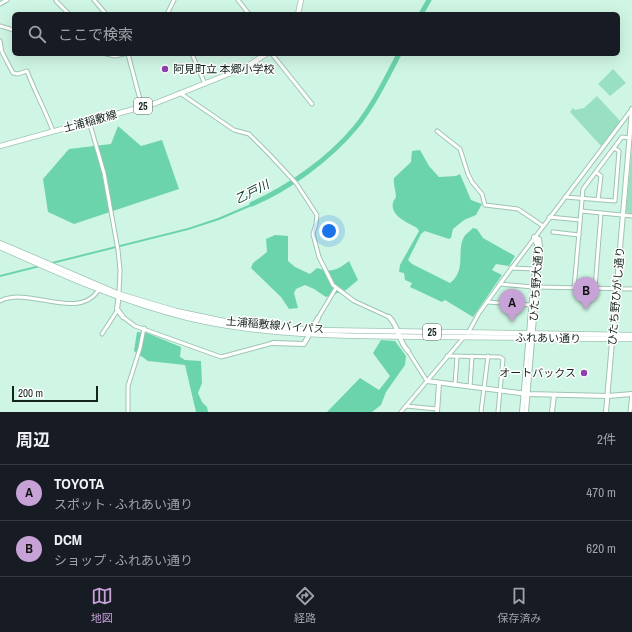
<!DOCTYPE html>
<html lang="ja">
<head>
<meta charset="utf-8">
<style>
	body { margin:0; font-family:"Archivo Narrow","Noto Sans JP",sans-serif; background:#242831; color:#f1f3f6 }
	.scale { position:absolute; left:12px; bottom:10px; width:86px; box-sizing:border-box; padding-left:4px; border:2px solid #14231c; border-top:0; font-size:11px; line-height:14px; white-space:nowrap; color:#14231c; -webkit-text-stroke:3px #fff; paint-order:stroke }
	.you { position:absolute; left:329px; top:231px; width:14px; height:14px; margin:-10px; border:3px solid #fff; border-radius:50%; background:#1a73e8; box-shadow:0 0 0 6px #1a73e833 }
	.badge { display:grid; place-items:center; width:26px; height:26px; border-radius:50%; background:#c6a2d6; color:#111; font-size:13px; font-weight:700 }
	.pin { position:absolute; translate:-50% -33px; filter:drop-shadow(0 1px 2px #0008) }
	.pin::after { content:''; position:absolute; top:21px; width:14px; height:12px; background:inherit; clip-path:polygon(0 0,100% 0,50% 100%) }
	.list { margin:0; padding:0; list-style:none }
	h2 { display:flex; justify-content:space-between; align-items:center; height:52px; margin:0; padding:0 16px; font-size:17px }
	h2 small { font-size:13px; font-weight:400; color:#9ea1a6 }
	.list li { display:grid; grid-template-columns:26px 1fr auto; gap:12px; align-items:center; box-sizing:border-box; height:56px; padding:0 16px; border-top:1px solid #363941 }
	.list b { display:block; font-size:15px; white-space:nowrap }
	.list p { margin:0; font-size:13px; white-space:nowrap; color:#9ea1a6 }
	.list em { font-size:13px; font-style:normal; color:#9ea1a6 }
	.icon { flex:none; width:22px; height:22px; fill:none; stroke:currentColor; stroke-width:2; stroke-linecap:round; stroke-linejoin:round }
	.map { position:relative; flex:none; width:632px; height:412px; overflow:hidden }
	.search { position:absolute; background:#171b24; box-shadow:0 4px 16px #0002; left:12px; right:12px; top:12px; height:44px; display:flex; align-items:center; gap:10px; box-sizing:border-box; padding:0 14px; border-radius:6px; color:#9ea1a6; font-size:15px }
	.sheet { height:164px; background:#171b24 }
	nav { display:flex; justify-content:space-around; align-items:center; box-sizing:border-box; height:56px; border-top:1px solid #363941; background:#171b24; font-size:11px; color:#9ea1a6 }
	nav a { display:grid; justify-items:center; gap:2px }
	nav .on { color:#c6a2d6 }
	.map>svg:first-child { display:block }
	.green { fill:#99dfc1 }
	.forest { fill:#6cd4ab }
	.water { fill:#6bd3ab }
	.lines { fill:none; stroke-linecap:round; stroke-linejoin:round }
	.river { stroke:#6bd3ab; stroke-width:5 }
	.street-casing { stroke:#9ec4b3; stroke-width:5 }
	.secondary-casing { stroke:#9ec4b3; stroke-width:6 }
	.primary-casing { stroke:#9ec4b3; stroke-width:6 }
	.street { stroke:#fff; stroke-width:3 }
	.secondary { stroke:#fff; stroke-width:4 }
	.primary { stroke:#fff; stroke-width:4.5 }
	.poi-dot { fill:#913fae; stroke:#fff; stroke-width:1.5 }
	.labels { text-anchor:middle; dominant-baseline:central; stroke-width:3; stroke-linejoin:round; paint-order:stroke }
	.shield { fill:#fff; stroke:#5a6560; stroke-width:1 }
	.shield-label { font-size:10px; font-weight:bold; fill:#14231c }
	.poi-label { font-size:11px; fill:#14231c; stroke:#fff; text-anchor:start }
	.street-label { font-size:11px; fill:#14231c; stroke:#fff }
	.water-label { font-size:12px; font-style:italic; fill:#033425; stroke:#fff }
</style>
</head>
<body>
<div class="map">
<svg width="632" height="412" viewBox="0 0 632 412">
	<rect width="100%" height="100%" fill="#cff6e4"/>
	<g class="green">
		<polygon points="613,69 626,83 610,96 598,84"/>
		<polygon points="597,96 621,122 601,146 570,112 573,108 575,110 584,108"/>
		<polygon points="632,147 632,214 626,212"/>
	</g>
	<g class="forest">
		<polygon points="118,126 141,146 162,140 179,189 74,224 48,212 43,179 69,149 111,144"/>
		<path d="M 420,150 L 429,166 L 439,177 L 456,176 L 460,174 L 471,200 L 482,204 L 476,215 L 464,220 L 453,229 L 451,238 L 449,239 L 425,231 L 421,234 L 408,260 L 412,264 L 450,283 C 466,271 457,253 463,239 C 464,235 470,231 473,228 L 477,229 L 483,238 L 515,256 L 509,266 L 496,264 L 492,270 L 502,275 L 473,317 L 445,300 L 442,302 L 410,287 L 412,283 L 405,280 L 404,273 L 399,272 L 400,265 L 419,231 L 417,228 C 408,223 390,216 393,203 C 393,201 395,199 396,197 C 396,191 393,184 394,178 L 411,162 L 412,151 Z"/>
		<path d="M 275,235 L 288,236 L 288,261 L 295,267 L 310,274 L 317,268 C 332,273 337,270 349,261 L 358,280 L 346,290 L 326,297 L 314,289 L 305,285 L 296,289 L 294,293 L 298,308 L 289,309 L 281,297 L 251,268 L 253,263 L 267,252 L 266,239 Z"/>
		<polygon points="137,332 147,333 181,347 180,357 185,360 201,361 202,383 198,393 202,402 207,407 208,412 196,412 185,365 148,361 134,351"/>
		<polygon points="381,340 395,341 406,356 405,365 386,392 381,405 372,412 327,412 360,378 379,390 390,376 373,353"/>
	</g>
	<polygon class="water" points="258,201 259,203 219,220 188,230 0,277 0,275 188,228 218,218"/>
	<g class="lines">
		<g class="river">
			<polyline points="421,14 429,0"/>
			<path d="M 252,204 C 289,188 329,159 355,128 C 373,106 386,79 399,54"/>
		</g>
		<defs>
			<g id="street">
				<polyline points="94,0 106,14"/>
				<polyline points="238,0 249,14"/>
				<polyline points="56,1 69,14"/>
				<polyline points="0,4 7,0"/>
				<polyline points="167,14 174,0"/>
				<polyline points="0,26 14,30"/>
				<path d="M 0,41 L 2,52 L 13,73 L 18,74 L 27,71 C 35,92 45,110 53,131"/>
				<polyline points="106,54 115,56 124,54"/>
				<polyline points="128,54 142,107"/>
				<polyline points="192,54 205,84"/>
				<polyline points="272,54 312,104"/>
				<polyline points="180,93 234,130 249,134 269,154 296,183 317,215 316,224 313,234 319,257 333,285 354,301 389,317"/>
				<polyline points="89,121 104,173 118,250 120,270 119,294"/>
				<polyline points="437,131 460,149 468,174 472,182 482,194 485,205 518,209 543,226"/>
				<polyline points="596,172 601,176 598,200"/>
				<polyline points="565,197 615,201 619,151 614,148"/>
				<polyline points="581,211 583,189 622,137 630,138"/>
				<polyline points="549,217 580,220"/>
				<polyline points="553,232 579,235"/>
				<polyline points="511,268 535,269"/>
				<polyline points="500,284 533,287"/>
				<polyline points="537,287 632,289"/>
				<polyline points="574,288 581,211 632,216"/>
				<polyline points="595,288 601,213"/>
				<path d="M 0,301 C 29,286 77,321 98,291"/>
				<polyline points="487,302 531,305"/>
				<polyline points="123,317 135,326 221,357 273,343"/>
				<polyline points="318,318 336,288"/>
				<polyline points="468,333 479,313 508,273 632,109"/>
				<polyline points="102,334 117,311"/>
				<polyline points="408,351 427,381"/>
				<polyline points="447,356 500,357 503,359 498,412"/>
				<polyline points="455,385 457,356"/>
				<polyline points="470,387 472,356"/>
				<polyline points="406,406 437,409"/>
				<polyline points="128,412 128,386 140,348 144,328"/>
				<polyline points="401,412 464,337"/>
				<polyline points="481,412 488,356"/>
				<polyline points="630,412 632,394"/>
			</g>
			<g id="secondary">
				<polyline points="119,294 117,309 123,317"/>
				<path d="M 389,317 C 399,326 398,341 408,351"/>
				<polyline points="273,343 304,344 318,318"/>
				<polyline points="427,381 528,394 608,396 632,394"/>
				<polyline points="437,412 439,384"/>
				<polyline points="522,412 537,244 534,238"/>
				<polyline points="526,412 540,246 539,239 534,237"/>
				<polyline points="552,412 554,395"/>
				<polyline points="606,412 632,109"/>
			</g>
			<g id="primary">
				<polyline points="298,14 301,0"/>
				<polyline points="0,146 156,103 246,67 266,54"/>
				<polyline points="0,243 119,294 176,311 243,325 311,330 632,335"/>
				<path d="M 0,247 C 62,275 122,302 188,318 C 273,338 360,336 447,337 C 509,337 570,339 632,339"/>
			</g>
		</defs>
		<use href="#street" class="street-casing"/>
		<use href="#secondary" class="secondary-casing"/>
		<use href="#primary" class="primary-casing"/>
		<use href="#street" class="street"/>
		<use href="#secondary" class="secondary"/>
		<use href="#primary" class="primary"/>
	</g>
	<g class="poi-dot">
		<circle cx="165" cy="69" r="4"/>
		<circle cx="584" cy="373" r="4"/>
	</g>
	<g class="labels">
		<g class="shield">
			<rect x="134" y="98" width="18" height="16" rx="3"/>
			<rect x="423" y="324" width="18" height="16" rx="3"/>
		</g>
		<g class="shield-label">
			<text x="143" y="106">25</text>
			<text x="432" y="332">25</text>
		</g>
		<g class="poi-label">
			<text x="173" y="69">阿見町立 本郷小学校</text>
			<text x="576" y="373" text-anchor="end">オートバックス</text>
		</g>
		<g class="street-label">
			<text transform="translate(90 121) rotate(-15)">土浦稲敷線</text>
			<text transform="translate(536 283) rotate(-86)">ひたち野大通り</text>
			<text transform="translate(616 296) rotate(-85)">ひたち野ひがし通り</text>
			<text transform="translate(275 325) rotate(5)">土浦稲敷線バイパス</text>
			<text transform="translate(548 338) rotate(1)">ふれあい通り</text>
		</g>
		<g class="water-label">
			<text transform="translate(252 192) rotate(-27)">乙戸川</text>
		</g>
	</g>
</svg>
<div class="scale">200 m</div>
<div class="you"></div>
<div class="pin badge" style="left:512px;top:322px">A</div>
<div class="pin badge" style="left:586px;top:310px">B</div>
<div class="search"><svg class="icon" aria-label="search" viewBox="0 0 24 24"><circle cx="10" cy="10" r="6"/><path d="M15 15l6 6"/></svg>ここで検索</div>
</div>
<section class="sheet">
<h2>周辺<small>2件</small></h2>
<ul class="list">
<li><span class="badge">A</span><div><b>TOYOTA</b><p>スポット · ふれあい通り</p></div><em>470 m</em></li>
<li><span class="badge">B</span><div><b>DCM</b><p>ショップ · ふれあい通り</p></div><em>620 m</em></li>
</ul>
</section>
<nav>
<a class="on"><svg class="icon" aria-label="map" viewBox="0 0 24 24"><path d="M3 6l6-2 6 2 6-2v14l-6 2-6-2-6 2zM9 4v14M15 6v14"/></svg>地図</a>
<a><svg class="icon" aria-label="directions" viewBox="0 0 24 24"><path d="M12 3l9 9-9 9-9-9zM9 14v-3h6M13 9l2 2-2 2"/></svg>経路</a>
<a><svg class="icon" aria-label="saved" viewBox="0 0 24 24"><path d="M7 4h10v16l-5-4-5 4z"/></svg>保存済み</a>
</nav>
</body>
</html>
